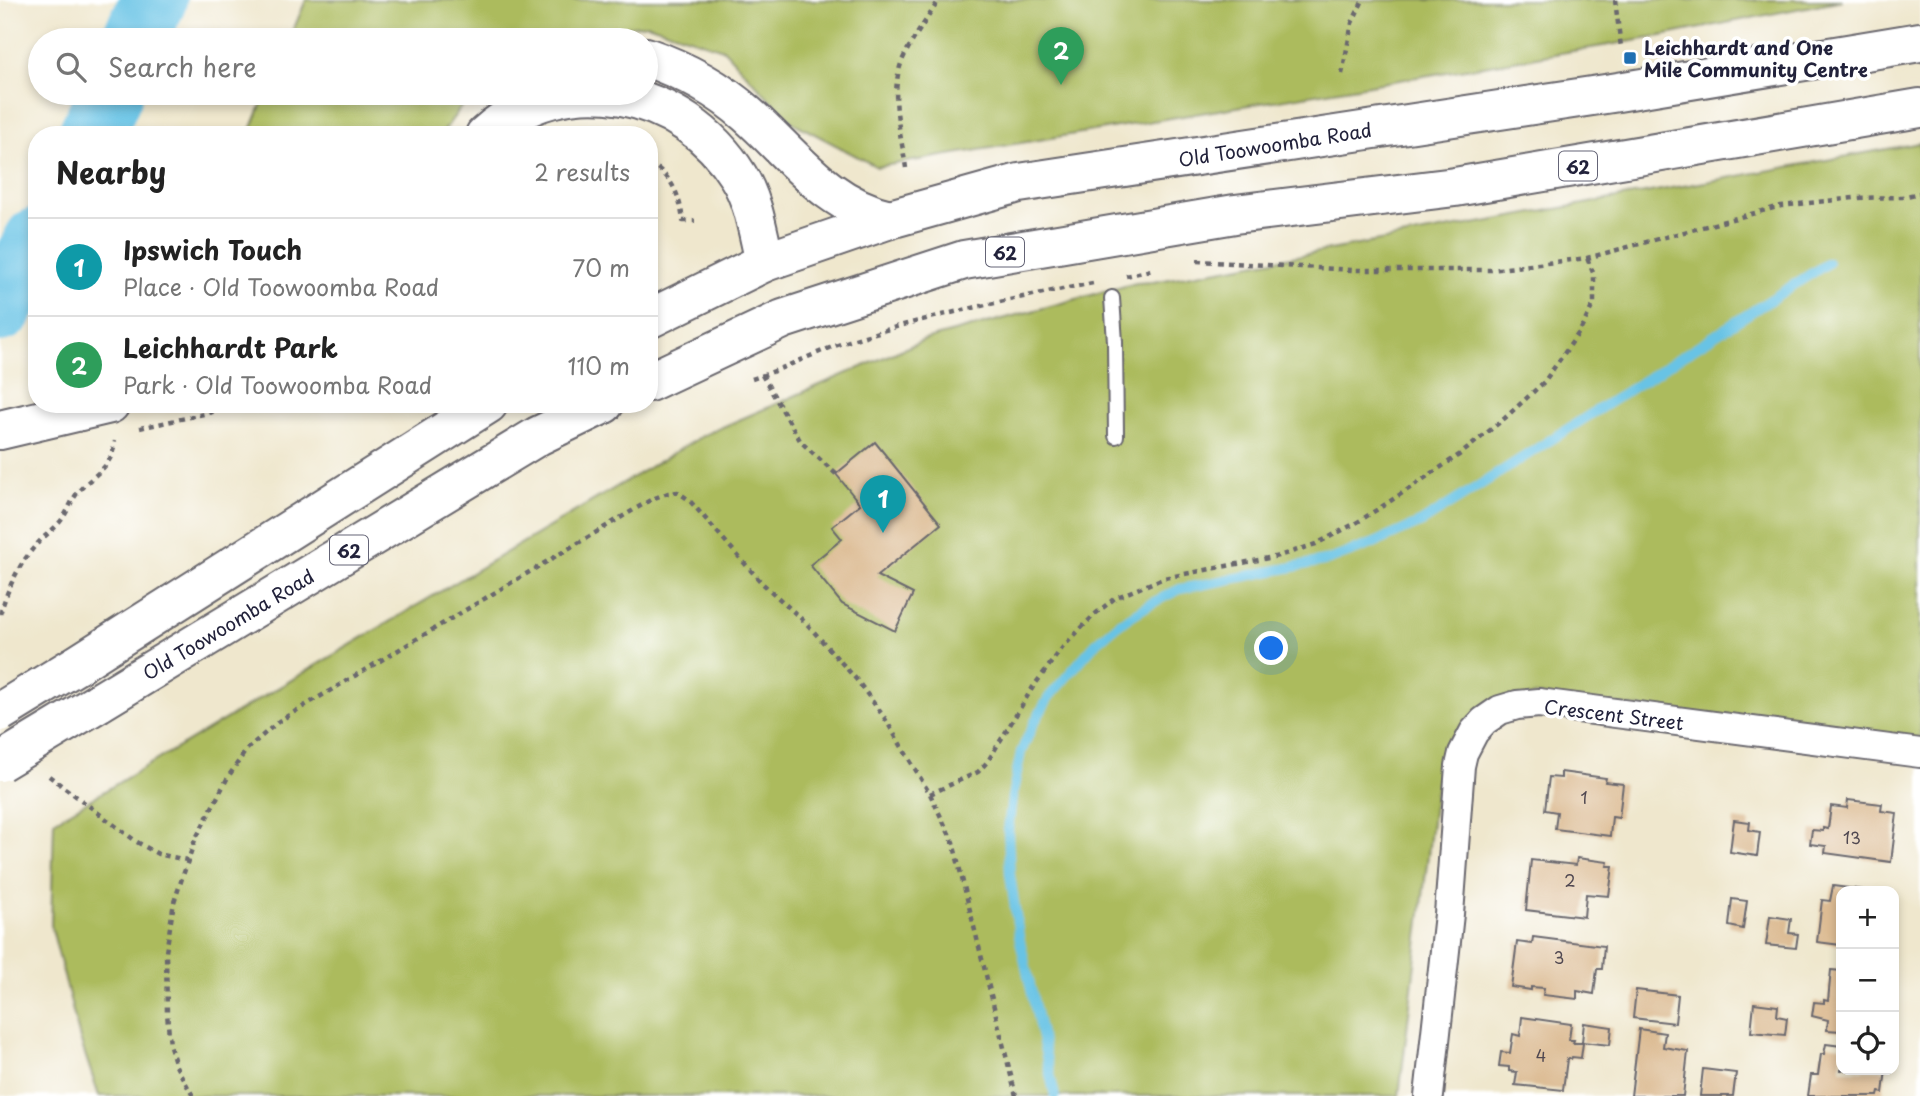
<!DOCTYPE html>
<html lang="en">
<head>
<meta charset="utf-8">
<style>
	body { margin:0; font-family:"Playpen Sans",sans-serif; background:#f6f6f6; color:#222 }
	.controls { position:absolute; right:21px; bottom:21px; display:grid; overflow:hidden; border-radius:14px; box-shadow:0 4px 10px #0003 }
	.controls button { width:63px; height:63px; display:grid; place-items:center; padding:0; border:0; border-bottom:2px solid #e0e0e0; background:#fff; color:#222; font:35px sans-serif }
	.you { position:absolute; left:1272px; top:649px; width:24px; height:24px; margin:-18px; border:5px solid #fff; border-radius:50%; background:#1a73e8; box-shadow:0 0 0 10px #1a73e833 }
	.badge { display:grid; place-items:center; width:46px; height:46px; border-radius:50%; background:#0b8043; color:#fff; font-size:23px; font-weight:700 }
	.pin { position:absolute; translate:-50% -58px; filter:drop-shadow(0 2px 4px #0008) }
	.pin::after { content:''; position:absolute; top:37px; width:24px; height:21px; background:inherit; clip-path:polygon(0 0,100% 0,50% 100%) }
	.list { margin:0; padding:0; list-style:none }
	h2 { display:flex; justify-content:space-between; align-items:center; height:91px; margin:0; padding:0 28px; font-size:30px }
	h2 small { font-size:23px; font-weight:400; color:#767676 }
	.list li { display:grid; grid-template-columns:46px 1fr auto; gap:21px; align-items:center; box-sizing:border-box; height:98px; padding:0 28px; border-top:2px solid #e0e0e0 }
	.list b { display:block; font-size:26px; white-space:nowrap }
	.list p { margin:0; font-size:23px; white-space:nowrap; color:#767676 }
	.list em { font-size:23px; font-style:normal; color:#767676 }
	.icon { flex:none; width:38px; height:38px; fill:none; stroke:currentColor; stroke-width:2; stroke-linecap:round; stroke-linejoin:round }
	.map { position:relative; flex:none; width:1920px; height:1096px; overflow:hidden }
	.search { position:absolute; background:#fff; box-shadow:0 4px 10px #0003; left:28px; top:28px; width:630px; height:77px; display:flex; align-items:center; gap:18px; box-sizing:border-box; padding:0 24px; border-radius:38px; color:#767676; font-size:26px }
	.panel { position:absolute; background:#fff; box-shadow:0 4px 10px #0003; left:28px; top:126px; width:630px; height:287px; border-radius:28px }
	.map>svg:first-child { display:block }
	.green { fill:#acbb5d; stroke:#676e4c; stroke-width:2 }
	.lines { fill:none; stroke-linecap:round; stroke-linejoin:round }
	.stream { stroke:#67c3e5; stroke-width:10 }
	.river { stroke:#67c3e5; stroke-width:66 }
	.building { fill:#dcbb93 }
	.service-casing { stroke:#6a676e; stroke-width:18 }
	.minor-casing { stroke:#6a676e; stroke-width:32 }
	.secondary-casing { stroke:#6a676e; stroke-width:42 }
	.primary-casing { stroke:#6a676e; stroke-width:42 }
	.path { stroke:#6a676e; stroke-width:4.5; stroke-dasharray:5 5; stroke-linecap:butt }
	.service { stroke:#fff; stroke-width:14 }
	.minor { stroke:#fff; stroke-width:28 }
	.secondary { stroke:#fff; stroke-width:38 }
	.primary { stroke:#fff; stroke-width:38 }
	.primary-bridge-casing { stroke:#6a676e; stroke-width:42; stroke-linecap:butt }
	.primary-bridge { stroke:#fff; stroke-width:38 }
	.poi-dot { fill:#1f6fb2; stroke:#fff; stroke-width:2.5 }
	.labels { text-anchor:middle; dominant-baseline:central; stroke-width:7; stroke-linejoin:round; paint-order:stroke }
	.number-label { font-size:16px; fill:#504851 }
	.shield { fill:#fff; stroke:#646476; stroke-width:2 }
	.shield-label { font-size:18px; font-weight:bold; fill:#22223b }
	.poi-label { font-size:19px; font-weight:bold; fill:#22223b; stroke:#fff; text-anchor:start }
	.street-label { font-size:19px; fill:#22223b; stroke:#fff }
</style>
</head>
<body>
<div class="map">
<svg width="1920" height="1096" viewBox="0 0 1920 1096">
	<rect width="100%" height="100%" fill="#fff"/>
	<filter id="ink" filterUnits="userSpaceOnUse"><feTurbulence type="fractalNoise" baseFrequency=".0143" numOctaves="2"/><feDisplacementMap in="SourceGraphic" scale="14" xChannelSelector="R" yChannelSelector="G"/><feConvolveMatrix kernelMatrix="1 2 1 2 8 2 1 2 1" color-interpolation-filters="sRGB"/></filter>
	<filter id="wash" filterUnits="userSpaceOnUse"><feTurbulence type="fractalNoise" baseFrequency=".00686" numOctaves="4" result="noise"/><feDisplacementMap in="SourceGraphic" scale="28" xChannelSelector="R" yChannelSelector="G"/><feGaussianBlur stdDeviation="1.57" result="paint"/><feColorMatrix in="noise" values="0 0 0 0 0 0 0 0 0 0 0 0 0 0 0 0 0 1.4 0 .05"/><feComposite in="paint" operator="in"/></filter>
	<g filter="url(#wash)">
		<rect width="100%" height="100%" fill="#efe7cd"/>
		<g class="green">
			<polygon points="306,0 1842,0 1651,38 877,167 790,121 723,49 647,24 564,36 551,40 289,40"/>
			<polygon points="266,93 471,93 441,135 249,135"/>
			<polygon points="1920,143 1920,741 1534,695 1457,743 1437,780 1399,1096 99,1096 80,1039 51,925 54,821 704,435 924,340 1136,283 1153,282"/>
		</g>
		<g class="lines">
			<polyline class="stream" points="1055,1096 1019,936 1010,874 1008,831 1012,797 1021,752 1033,725 1049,697 1096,643 1120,623 1150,604 1180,589 1329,560 1372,544 1422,522 1828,263"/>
			<g class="river">
				<polyline points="134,40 154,0"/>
				<polyline points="91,135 110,93"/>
				<polyline points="0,309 37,240"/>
			</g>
		</g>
		<g id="blocks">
			<g class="building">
				<polygon points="875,442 941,524 877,576 913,594 895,631 842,604 810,565 842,539 832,527 860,504 836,474"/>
				<polygon points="1561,772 1606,778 1605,782 1623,784 1619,818 1612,817 1610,836 1555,829 1557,812 1545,810 1549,777 1561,778"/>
				<polygon points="1848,800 1882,804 1881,811 1897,813 1891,862 1825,853 1826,846 1810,844 1812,830 1823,831 1823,828 1828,829 1831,806 1847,808"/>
				<polygon points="1734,820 1750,822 1749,830 1760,832 1757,856 1730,852"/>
				<polygon points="1577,858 1608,862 1607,866 1613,866 1609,896 1586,894 1584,917 1526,910 1531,860 1576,865"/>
				<polygon points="1833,886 1863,890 1863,891 1841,891 1841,945 1817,942 1822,900 1830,901"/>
				<polygon points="1732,899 1747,901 1743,929 1729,926"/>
				<polygon points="1770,916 1791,919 1789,933 1798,934 1796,948 1766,945"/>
				<polygon points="1533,937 1604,946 1602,969 1597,969 1594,994 1577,991 1577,999 1543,995 1544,988 1531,987 1531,990 1511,987 1517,942 1532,944"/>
				<polygon points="1831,970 1841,971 1841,1031 1827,1030 1828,1020 1812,1016 1814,1002 1824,1003 1824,1000 1828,1001"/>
				<polygon points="1636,990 1678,995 1675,1023 1633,1018"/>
				<polygon points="1754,1003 1778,1006 1777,1016 1787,1018 1785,1035 1751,1032"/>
				<polygon points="1522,1017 1571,1024 1569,1040 1574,1040 1573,1043 1583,1043 1581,1058 1572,1057 1571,1059 1567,1059 1563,1090 1515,1085 1517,1072 1509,1071 1509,1067 1499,1066 1501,1052 1510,1053 1513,1034 1520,1036"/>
				<polygon points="1584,1023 1612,1027 1610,1045 1582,1042"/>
				<polygon points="1639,1029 1665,1033 1663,1047 1688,1051 1683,1096 1631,1096"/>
				<polygon points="1826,1044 1841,1046 1841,1070 1886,1070 1883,1093 1879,1092 1878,1096 1808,1096 1811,1075 1818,1075 1821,1054 1824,1054"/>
				<polygon points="1703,1069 1736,1073 1733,1096 1700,1096"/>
			</g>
		</g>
	</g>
	<g filter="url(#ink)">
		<use href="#blocks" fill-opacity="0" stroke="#6a676e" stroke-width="2"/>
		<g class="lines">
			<defs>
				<polyline id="service" points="1112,298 1115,342 1116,436"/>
				<polyline id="minor" points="1429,1096 1449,914 1460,766 1463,753 1474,732 1484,721 1500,710 1517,705 1539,703 1920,753"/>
				<g id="secondary">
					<path d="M 646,57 C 684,70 718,88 748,115 C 794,156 827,205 890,219"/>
					<path d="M 485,135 C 565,63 684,89 738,176 C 754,201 758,234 765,262"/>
					<polyline points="0,430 110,404"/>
				</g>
				<g id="primary">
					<polyline points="649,319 765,262 890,219 1019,183 1612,93 1920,42"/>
					<polyline points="649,382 783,319 964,260 1235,214 1455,187 1920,108"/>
					<polyline points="75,666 488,404"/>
					<polyline points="98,703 538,436 604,404"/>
				</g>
			</defs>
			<use href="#service" class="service-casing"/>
			<use href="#minor" class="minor-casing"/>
			<use href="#secondary" class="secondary-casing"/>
			<use href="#primary" class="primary-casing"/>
			<g class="path">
				<polyline points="1615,0 1621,47"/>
				<polyline points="1342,74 1352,23 1363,0"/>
				<path d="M 649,163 C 672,175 680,196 683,221 L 695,221"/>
				<path d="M 906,168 C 901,134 889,94 902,61 C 910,42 928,18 939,0"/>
				<polyline points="1197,261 1353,270 1491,270 1587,258 1781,206 1854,198 1902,197 1920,193"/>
				<polyline points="1126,276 1151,270"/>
				<polyline points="762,375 801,442 836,474"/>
				<path d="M 752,379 C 786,368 818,351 852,340 C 931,315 1012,299 1093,283"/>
				<polyline points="140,428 249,404"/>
				<path d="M 0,614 C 8,588 19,563 38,543 C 44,536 52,531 58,524 C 67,515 70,502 78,492 C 94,473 112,469 115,441"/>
				<polyline points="49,776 137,842 158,854 187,860"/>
				<polyline points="930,794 978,772 988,761 1033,687 1063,647 1094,615 1115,598 1164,578 1279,556 1316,544 1356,523 1389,502 1462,453 1505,418 1544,382 1580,331 1594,303 1594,275 1587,258"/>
				<polyline points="193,1096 176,1066 170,1046 167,1013 166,952 174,902 195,840 228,777 247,749 279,721 652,499 668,493 678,492 689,500 762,583 806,623 856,679 884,717 930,794 953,842 1016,1096"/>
			</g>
			<use href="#service" class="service"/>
			<use href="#minor" class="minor"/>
			<use href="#secondary" class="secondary"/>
			<use href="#primary" class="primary"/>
			<defs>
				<g id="primary-bridge">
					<polyline points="0,712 75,666"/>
					<polyline points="0,762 98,703"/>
				</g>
			</defs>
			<use href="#primary-bridge" class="primary-bridge-casing"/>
			<use href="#primary-bridge" class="primary-bridge"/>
		</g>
	</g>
	<rect class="poi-dot" x="1623" y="51" width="14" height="14" rx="3.5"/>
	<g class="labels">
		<g class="number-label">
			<text x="1584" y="797">1</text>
			<text x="1852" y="837">13</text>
			<text x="1570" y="880">2</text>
			<text x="1559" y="957">3</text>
			<text x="1541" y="1055">4</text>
		</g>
		<g class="shield">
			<rect x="1559" y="151.5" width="38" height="29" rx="5"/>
			<rect x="986" y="237.5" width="38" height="29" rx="5"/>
			<rect x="330" y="535.5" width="38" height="29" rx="5"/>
		</g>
		<g class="shield-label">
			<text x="1578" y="166">62</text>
			<text x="1005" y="252">62</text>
			<text x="349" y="550">62</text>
		</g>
		<g class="poi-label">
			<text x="1644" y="47">Leichhardt and One<tspan x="1644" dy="22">Mile Community Centre</tspan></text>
		</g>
		<g class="street-label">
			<text transform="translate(1275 144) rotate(-9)">Old Toowoomba Road</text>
			<text transform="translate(228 624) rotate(-31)">Old Toowoomba Road</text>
			<text transform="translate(1614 714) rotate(7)">Crescent Street</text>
		</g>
	</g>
</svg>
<div class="controls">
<button>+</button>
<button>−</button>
<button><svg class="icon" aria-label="locate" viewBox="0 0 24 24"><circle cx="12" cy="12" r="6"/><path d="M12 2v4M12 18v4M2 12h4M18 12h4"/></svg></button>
</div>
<div class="you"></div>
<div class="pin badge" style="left:883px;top:533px;background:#0f9aa8">1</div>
<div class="pin badge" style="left:1061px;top:85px;background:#2e9e5b">2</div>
<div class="search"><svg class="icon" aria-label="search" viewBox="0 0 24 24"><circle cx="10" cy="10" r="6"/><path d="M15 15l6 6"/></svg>Search here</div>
<section class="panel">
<h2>Nearby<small>2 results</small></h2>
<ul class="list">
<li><span class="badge" style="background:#0f9aa8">1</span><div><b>Ipswich Touch</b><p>Place · Old Toowoomba Road</p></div><em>70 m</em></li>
<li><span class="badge" style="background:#2e9e5b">2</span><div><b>Leichhardt Park</b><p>Park · Old Toowoomba Road</p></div><em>110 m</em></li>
</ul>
</section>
</div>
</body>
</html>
